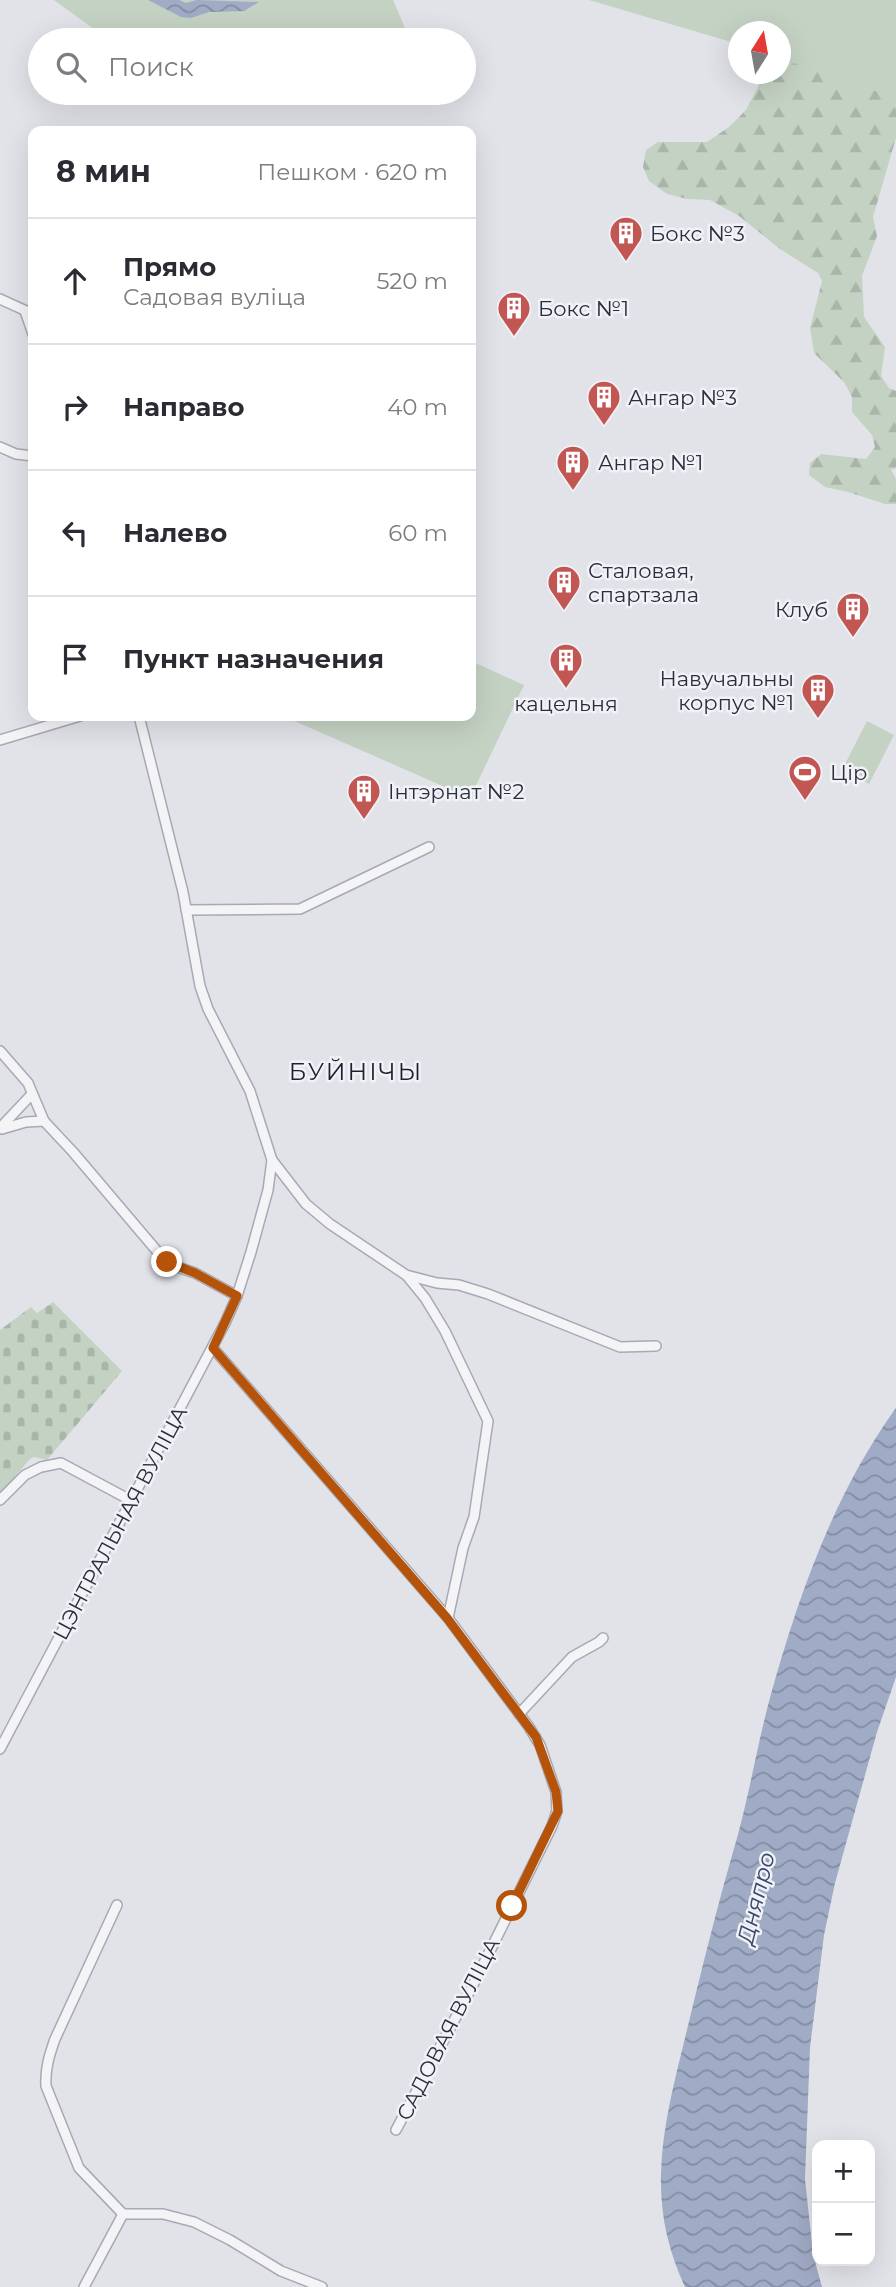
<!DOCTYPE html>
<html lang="ru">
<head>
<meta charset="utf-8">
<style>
	body { margin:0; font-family:Montserrat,sans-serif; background:#f2f2f3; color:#2b2b33 }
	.controls { position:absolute; right:21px; bottom:21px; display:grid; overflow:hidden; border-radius:14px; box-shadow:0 7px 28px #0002 }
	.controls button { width:63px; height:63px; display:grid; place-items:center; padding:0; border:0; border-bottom:2px solid #e1e1e2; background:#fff; color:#2b2b33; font:35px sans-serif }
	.compass { position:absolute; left:728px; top:21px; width:63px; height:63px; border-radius:50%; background:#fff; box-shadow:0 7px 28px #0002; rotate:11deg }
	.stop { position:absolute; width:21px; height:21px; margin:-16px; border:5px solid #b45309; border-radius:50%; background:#fff }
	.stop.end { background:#b45309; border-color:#fff; box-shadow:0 2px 7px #0008 }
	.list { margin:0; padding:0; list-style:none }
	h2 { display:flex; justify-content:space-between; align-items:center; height:91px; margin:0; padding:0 28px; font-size:30px }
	h2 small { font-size:23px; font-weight:400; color:#7c7c81 }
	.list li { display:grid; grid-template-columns:46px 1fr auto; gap:21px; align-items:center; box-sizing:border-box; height:126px; padding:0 28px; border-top:2px solid #e1e1e2 }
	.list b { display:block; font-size:26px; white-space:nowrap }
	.list p { margin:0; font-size:23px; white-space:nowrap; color:#7c7c81 }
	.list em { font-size:23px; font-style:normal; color:#7c7c81 }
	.icon { flex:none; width:38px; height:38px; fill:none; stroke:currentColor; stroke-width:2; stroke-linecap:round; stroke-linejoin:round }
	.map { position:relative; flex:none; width:896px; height:2287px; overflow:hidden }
	.search { position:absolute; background:#fff; box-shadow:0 7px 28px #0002; left:28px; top:28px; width:448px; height:77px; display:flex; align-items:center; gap:18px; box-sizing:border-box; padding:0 24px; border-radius:38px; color:#7c7c81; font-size:26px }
	.panel { position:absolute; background:#fff; box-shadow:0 7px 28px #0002; left:28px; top:126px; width:448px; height:595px; border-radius:14px }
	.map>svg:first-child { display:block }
	.forest { fill:url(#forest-firs) }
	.cemetery { fill:url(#cemetery-stones) }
	.park { fill:#c4d2c3 }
	.water { fill:url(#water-waves) }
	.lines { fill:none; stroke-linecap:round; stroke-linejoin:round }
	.minor-casing { stroke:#a7a9b3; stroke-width:12 }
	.minor { stroke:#f4f4f7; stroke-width:9 }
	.route { stroke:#b45309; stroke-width:9 }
	.labels { text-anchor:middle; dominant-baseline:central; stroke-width:5; stroke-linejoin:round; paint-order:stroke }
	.poi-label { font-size:21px; fill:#2b2e3f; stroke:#f1f2f6; text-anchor:start }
	.street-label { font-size:21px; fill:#2b2e3f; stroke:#f1f2f6 }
	.water-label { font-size:23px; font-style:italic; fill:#39476f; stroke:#f1f2f6 }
	.quarter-label { font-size:24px; letter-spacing:2px; fill:#1d2030; stroke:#f1f2f6 }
</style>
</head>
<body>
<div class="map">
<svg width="896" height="2287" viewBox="0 0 896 2287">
	<defs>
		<pattern id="forest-firs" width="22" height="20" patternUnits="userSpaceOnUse" patternTransform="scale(1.75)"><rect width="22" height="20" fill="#c4d2c3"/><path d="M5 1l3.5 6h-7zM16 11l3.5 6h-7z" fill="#a9b5a9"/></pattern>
		<pattern id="cemetery-stones" width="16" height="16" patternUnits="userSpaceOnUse" patternTransform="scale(1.75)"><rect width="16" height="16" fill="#c4d2c3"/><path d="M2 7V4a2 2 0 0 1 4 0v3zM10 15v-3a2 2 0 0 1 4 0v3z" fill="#a9b5a9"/></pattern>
		<pattern id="water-waves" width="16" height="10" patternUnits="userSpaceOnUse" patternTransform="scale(1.75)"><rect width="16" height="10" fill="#a0abc5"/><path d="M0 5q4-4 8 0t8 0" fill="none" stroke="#838ca1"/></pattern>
	</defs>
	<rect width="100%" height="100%" fill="#e1e3e9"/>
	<polygon class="forest" points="896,0 896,138 873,217 877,236 862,276 864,317 885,347 881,376 889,388 896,391 896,468 891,470 896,479 896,504 885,504 848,492 825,487 809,475 810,463 821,454 866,459 875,447 872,435 852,412 852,397 844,382 814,353 810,328 822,281 818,273 780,249 739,216 710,200 687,199 667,194 649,181 643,167 646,150 658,142 707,142 729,127 746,110 762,79 761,74 780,74 780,32 738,32 719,27"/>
	<polygon class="cemetery" points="53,1302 122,1371 47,1460 34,1457 30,1459 0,1494 0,1330 31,1307 37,1313"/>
	<g class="park">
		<polygon points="54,0 393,0 405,28 363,40 109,40"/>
		<polygon points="589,0 896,0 896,98 781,59 780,32 738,32 738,44"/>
		<polygon points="471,661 524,685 470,798 283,716 471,716"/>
		<polygon points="867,721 894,735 869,784 842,770"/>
	</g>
	<g class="water">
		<polygon points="148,0 179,0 186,3 197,0 259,2 244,11 209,12 191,18 181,17"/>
		<path d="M 896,1408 L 896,1677 L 877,1732 L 835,1883 L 824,1935 L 810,2047 L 805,2179 L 813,2254 L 822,2287 L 685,2287 C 668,2250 660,2215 661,2174 C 662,2127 675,2079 686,2034 C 702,1968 718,1903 737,1838 C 750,1791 758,1741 771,1694 C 799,1594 835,1492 896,1408 Z"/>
	</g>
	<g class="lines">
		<defs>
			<g id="minor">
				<polyline points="0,299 33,314"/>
				<polyline points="25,311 33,334"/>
				<polyline points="0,447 16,454 33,456"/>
				<polyline points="0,740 80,716"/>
				<polyline points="186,910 300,909 429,847"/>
				<polyline points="0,1051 28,1083 44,1121 73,1152 162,1257 172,1265 195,1273 237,1296"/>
				<polyline points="0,1128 32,1094"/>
				<polyline points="2,1129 26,1122 44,1121"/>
				<polyline points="272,1160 306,1204 330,1224 406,1275 437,1283 459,1285 488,1294 620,1347 656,1346"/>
				<polyline points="407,1276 425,1298 445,1331 488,1421 474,1517 463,1548 448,1618"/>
				<polyline points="213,1348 448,1618 529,1727 540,1745 556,1792 557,1811 552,1826 475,1981 396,2130"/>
				<polyline points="0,1500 25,1475 41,1467 61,1463 132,1501"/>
				<polyline points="519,1714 572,1657 599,1642 603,1638"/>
				<polyline points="0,1749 225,1323 237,1296 251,1252 268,1190 272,1160 250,1091 208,1009 200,986 183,892 139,716"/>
				<path d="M 117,1905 L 55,2039 C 49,2056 45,2069 46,2086 L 79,2168 L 123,2214"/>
				<polyline points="123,2214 163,2214 194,2222 230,2240 281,2271 322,2287"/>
				<polyline points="84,2287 123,2214"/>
			</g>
		</defs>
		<use href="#minor" class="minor-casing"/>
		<use href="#minor" class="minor"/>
	</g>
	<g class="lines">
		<polyline class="route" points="167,1262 195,1273 237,1296 213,1348 447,1618 536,1737 556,1792 558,1811 512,1906"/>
	</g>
	<defs>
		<symbol id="building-pin" viewBox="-11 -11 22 30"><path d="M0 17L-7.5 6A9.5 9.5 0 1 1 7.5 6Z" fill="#c25652" stroke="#f1f2f6"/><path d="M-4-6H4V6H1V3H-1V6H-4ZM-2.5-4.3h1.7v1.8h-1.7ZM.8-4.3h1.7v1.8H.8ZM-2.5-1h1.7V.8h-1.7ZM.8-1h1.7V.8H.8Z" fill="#fff"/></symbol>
		<symbol id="stadium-pin" viewBox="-11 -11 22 30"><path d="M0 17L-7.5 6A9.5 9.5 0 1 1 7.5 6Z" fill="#c25652" stroke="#f1f2f6"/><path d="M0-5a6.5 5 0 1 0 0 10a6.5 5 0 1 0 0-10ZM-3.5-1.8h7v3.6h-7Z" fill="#fff"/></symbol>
	</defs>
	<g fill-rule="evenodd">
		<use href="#building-pin" x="607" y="214" width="38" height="52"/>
		<use href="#building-pin" x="495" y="289" width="38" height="52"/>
		<use href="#building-pin" x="585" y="378" width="38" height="52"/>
		<use href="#building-pin" x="554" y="443" width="38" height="52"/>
		<use href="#building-pin" x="545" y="563" width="38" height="52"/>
		<use href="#building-pin" x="834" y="590" width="38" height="52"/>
		<use href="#building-pin" x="547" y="641" width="38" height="52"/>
		<use href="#building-pin" x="799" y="671" width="38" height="52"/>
		<use href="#stadium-pin" x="786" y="753" width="38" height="52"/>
		<use href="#building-pin" x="345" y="772" width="38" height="52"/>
	</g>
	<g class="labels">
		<g class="poi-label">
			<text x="650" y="233">Бокс №3</text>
			<text x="538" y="308">Бокс №1</text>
			<text x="628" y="397">Ангар №3</text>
			<text x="598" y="462">Ангар №1</text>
			<text x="588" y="570">Сталовая,<tspan x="588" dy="24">спартзала</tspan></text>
			<text x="828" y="609" text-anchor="end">Клуб</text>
			<text x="794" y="678" text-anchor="end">Навучальны<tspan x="794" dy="24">корпус №1</tspan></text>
			<text x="566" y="703" text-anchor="middle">кацельня</text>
			<text x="830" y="772">Цір</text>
			<text x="388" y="791">Інтэрнат №2</text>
		</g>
		<g class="street-label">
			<text transform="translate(120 1523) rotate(-62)">ЦЭНТРАЛЬНАЯ ВУЛІЦА</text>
			<text transform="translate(448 2029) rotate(-63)">САДОВАЯ ВУЛІЦА</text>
		</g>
		<g class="water-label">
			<text transform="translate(756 1898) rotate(-76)">Дняпро</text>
		</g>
		<g class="quarter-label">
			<text x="356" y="1071">БУЙНІЧЫ</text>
		</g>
	</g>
</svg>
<div class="controls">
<button>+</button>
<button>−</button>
</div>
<svg class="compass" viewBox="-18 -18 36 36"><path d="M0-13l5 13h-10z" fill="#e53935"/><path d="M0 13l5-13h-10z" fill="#7c7c81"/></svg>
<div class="stop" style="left:512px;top:1906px"></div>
<div class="stop end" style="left:167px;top:1262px"></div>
<div class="search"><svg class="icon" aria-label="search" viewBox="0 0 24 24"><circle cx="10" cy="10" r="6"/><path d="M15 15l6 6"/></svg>Поиск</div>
<section class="panel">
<h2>8 мин<small>Пешком · 620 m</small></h2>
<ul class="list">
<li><svg class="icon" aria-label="ahead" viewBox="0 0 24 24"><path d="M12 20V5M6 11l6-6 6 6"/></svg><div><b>Прямо</b><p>Садовая вуліца</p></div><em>520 m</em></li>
<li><svg class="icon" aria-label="right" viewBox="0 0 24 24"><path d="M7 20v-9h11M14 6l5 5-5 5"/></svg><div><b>Направо</b></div><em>40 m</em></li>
<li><svg class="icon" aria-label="left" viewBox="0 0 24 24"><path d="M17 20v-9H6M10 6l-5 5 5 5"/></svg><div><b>Налево</b></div><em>60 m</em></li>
<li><svg class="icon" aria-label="arrive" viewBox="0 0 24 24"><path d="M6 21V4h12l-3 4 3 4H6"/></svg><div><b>Пункт назначения</b></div></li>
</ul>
</section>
</div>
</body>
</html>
